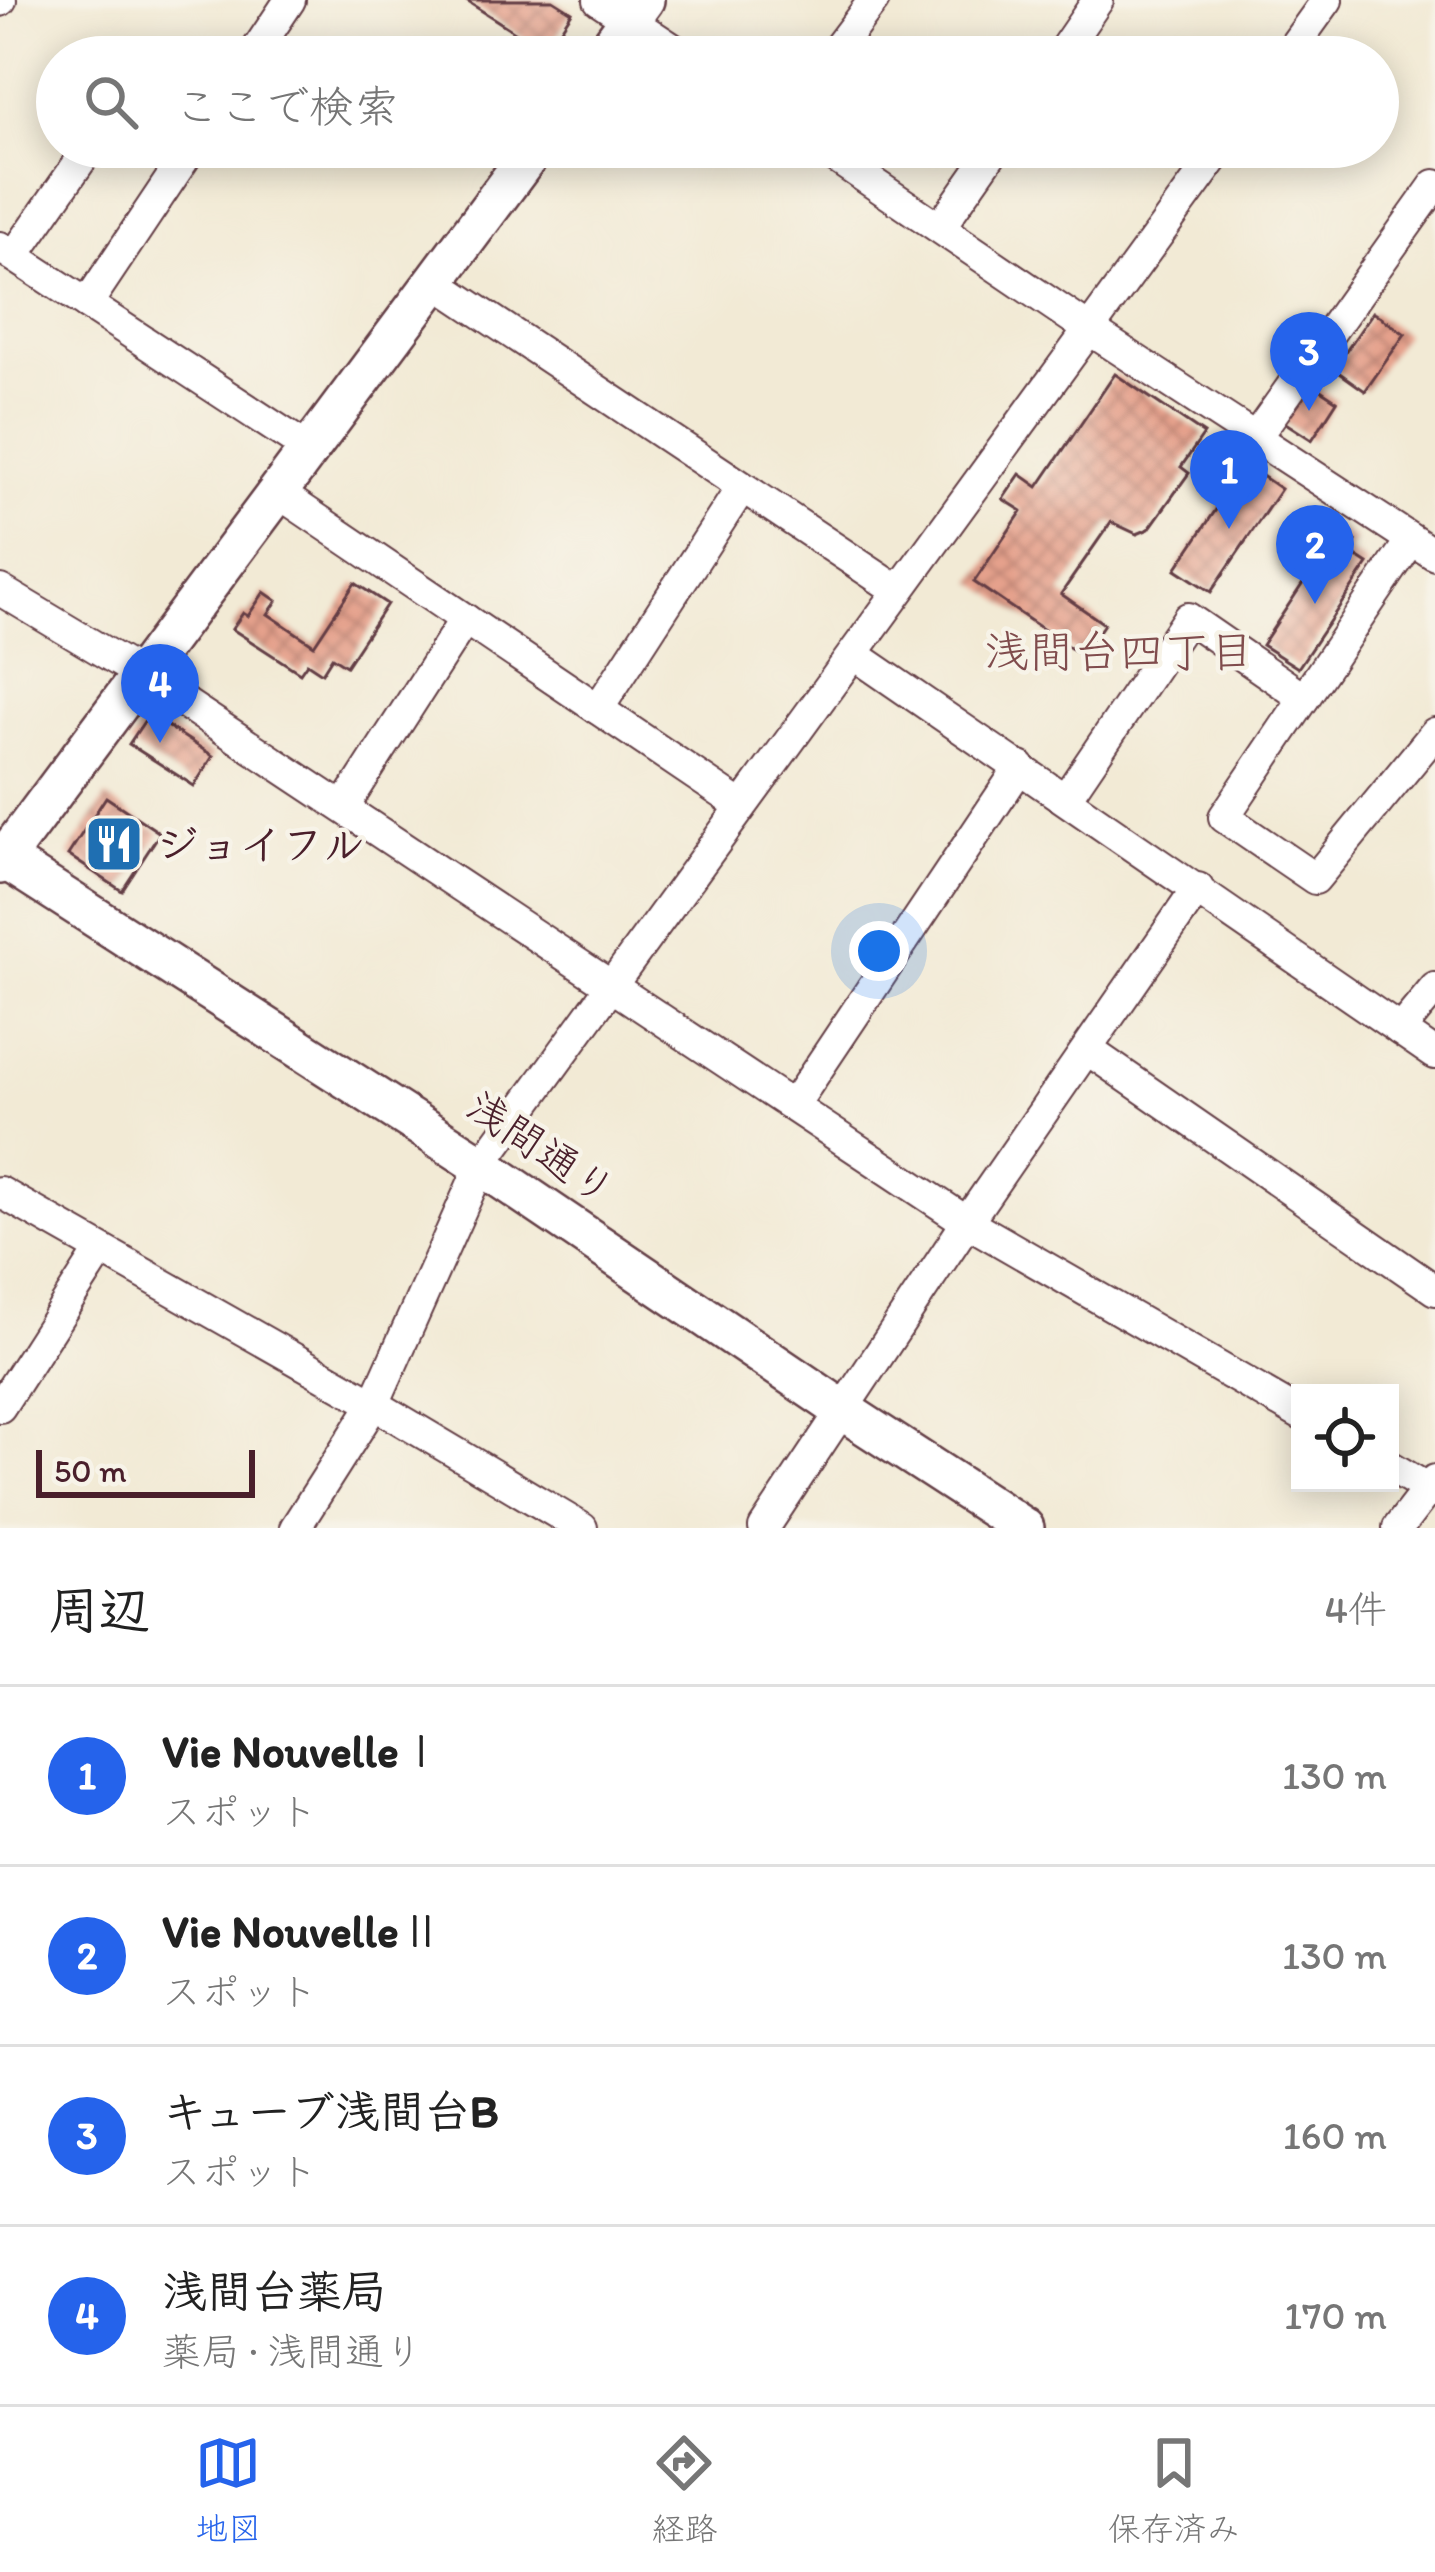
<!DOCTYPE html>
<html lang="ja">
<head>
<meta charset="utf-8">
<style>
	body { margin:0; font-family:Itim,"Klee One",sans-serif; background:#f6f6f6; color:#222 }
	.controls { position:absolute; right:36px; bottom:36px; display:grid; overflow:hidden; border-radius:0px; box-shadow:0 6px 30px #0003 }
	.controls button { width:108px; height:108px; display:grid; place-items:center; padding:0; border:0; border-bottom:3px solid #e0e0e0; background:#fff; color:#222; font:60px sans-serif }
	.scale { position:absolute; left:36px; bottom:30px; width:219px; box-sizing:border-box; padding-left:12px; border:6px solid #4a1f2b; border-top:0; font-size:33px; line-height:42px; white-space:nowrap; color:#4a1f2b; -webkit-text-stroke:9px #f7f3e8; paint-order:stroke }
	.you { position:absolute; left:879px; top:951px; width:42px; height:42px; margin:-30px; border:9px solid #fff; border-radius:50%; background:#1a73e8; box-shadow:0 0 0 18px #1a73e833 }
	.badge { display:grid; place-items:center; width:78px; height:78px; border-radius:50%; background:#2563eb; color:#fff; font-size:39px; font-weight:700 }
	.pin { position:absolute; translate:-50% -99px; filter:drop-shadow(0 3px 6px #0008) }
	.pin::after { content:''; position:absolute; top:63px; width:42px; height:36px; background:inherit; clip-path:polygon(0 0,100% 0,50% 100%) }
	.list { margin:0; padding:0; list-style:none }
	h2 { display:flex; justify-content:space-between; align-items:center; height:156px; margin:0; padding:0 48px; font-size:51px }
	h2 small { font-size:39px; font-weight:400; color:#767676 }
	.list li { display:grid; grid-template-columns:78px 1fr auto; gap:36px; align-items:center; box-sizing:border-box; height:180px; padding:0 48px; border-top:3px solid #e0e0e0 }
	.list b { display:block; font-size:45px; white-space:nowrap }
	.list p { margin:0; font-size:39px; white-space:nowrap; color:#767676 }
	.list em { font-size:39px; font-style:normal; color:#767676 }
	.icon { flex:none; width:66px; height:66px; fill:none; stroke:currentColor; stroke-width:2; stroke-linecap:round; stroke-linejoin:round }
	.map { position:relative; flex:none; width:1435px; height:1528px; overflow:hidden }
	.search { position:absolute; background:#fff; box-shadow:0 6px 30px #0003; left:36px; right:36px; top:36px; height:132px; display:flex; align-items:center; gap:30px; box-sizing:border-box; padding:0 42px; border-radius:66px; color:#767676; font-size:45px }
	.sheet { height:876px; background:#fff }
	nav { display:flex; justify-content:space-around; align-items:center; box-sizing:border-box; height:168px; border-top:3px solid #e0e0e0; background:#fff; font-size:33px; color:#767676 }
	nav a { display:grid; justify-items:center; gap:6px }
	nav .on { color:#2563eb }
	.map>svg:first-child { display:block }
	.building { fill:url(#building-cross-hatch) }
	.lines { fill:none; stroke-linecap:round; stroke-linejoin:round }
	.minor-casing { stroke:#633d44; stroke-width:34 }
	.tertiary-casing { stroke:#633d44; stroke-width:44 }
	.minor { stroke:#fff; stroke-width:30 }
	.tertiary { stroke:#fff; stroke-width:39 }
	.labels { text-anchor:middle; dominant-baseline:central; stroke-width:9; stroke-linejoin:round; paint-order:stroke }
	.poi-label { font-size:42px; font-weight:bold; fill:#4a1f2b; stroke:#f7f3e8; text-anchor:start }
	.street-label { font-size:42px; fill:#4a1f2b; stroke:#f7f3e8 }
	.neighbourhood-label { font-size:45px; fill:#804c4d; stroke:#f7f3e8 }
</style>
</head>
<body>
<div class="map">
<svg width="1435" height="1528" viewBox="0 0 1435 1528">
	<defs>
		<pattern id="building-cross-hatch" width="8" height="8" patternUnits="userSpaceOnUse" patternTransform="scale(3)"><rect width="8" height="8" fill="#e5a18c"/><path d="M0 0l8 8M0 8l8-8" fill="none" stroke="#bc8373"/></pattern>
	</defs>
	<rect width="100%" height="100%" fill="#f7f3e8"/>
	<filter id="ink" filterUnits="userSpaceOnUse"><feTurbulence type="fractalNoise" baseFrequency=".00833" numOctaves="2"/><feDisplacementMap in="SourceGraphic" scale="24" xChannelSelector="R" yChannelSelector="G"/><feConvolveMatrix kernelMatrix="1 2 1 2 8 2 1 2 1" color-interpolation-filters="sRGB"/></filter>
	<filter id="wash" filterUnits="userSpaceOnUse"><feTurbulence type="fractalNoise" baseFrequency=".004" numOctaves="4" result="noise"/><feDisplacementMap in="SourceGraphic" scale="48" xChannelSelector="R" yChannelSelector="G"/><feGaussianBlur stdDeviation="2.7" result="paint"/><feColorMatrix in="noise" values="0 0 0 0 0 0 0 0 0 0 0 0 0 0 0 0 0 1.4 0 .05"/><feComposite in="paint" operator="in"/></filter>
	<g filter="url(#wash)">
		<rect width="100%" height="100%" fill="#f2ead5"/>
		<g id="blocks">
			<g class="building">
				<polygon points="465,0 553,0 572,12 546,52"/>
				<polygon points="1373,312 1405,334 1365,391 1334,369"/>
				<polygon points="1115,374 1204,434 1181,467 1189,473 1149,529 1137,534 1111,522 1061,594 1104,624 1082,656 974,582 1022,511 1003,499 1020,474 1038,487"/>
				<polygon points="1307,381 1337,401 1312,440 1281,420"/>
				<polygon points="1246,465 1281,489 1211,592 1176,569"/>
				<polygon points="1339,529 1356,541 1348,551 1368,564 1298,668 1262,645"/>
				<polygon points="355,583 387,604 346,666 332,657 322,673 307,663 300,673 232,629 243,613 248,616 264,592 277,601 268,614 314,645"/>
				<polygon points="149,714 213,756 194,786 129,744"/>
				<polygon points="106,797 160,833 122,891 68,855"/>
			</g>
		</g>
	</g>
	<g filter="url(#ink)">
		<use href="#blocks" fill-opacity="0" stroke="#633d44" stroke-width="3"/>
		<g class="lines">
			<defs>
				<g id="minor">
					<polyline points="599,0 685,57"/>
					<polyline points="0,1 1,0"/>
					<polyline points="252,57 290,0"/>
					<polyline points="831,57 874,0"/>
					<polyline points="1059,57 1098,0"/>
					<polyline points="1286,57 1327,0"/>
					<polyline points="820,147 1090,330 1435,555"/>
					<polyline points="940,227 996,147"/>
					<polyline points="0,247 311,451"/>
					<polyline points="14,256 90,147"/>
					<polyline points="435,282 897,590"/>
					<polyline points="87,304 192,147"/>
					<polyline points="1255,438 1435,185"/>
					<polyline points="280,494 740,805"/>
					<polyline points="1411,540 1224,817 1315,879 1435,733"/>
					<polyline points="0,590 144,676 967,1222 1300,1414"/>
					<polyline points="855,655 1435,1054"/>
					<polyline points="598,709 742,487"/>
					<polyline points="1066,798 1188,618 1304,698"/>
					<polyline points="344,807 465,619"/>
					<polyline points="1400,1030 1435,988"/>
					<polyline points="1088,1050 1435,1290"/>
					<polyline points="793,1106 1020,767"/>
					<polyline points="0,1192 374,1404 582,1528"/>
					<polyline points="0,1407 101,1250"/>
					<polyline points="1390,1466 1435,1493"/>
					<polyline points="295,1528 374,1404 481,1165 1222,147"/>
					<polyline points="764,1528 967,1222 1198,888"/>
					<polyline points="1398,1528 1435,1480"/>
				</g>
				<g id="tertiary">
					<polyline points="602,57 644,0"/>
					<polyline points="0,856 481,1165 844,1411 1024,1528"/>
					<polyline points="0,864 535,147"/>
				</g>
			</defs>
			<use href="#minor" class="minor-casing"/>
			<use href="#tertiary" class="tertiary-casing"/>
			<use href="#minor" class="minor"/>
			<use href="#tertiary" class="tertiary"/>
		</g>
	</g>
	<defs>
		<symbol id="restaurant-square" viewBox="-11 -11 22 22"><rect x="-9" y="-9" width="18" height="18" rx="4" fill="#1f6fb2" stroke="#f7f3e8"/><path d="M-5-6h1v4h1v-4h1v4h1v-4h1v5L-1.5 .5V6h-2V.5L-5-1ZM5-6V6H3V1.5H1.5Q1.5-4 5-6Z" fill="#fff"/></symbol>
	</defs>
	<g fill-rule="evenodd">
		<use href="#restaurant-square" x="81" y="811" width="66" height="66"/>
	</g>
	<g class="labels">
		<g class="poi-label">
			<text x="156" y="844">ジョイフル</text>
		</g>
		<g class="street-label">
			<text transform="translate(541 1148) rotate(34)">浅間通り</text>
		</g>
		<g class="neighbourhood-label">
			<text x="1119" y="651">浅間台四丁目</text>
		</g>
	</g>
</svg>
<div class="controls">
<button><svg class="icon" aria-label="locate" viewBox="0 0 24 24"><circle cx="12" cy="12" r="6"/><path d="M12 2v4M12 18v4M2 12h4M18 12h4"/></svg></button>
</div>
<div class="scale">50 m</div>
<div class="you"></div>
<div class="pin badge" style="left:1229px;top:529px">1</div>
<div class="pin badge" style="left:1315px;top:604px">2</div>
<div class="pin badge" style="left:1309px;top:411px">3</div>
<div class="pin badge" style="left:160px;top:743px">4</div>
<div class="search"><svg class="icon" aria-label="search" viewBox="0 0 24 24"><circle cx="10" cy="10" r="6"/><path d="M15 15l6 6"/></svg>ここで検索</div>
</div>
<section class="sheet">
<h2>周辺<small>4件</small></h2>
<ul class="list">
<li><span class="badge">1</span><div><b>Vie NouvelleⅠ</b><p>スポット</p></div><em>130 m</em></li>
<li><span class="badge">2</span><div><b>Vie NouvelleⅡ</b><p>スポット</p></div><em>130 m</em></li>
<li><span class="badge">3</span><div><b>キューブ浅間台B</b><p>スポット</p></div><em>160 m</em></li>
<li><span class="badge">4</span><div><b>浅間台薬局</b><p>薬局 · 浅間通り</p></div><em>170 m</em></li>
</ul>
</section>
<nav>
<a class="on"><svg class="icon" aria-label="map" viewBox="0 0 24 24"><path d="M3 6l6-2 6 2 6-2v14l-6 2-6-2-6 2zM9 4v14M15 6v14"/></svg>地図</a>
<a><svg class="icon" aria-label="directions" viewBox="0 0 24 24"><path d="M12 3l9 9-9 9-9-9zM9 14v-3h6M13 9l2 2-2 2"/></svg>経路</a>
<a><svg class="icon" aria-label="saved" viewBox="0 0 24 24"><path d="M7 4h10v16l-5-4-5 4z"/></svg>保存済み</a>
</nav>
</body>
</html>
